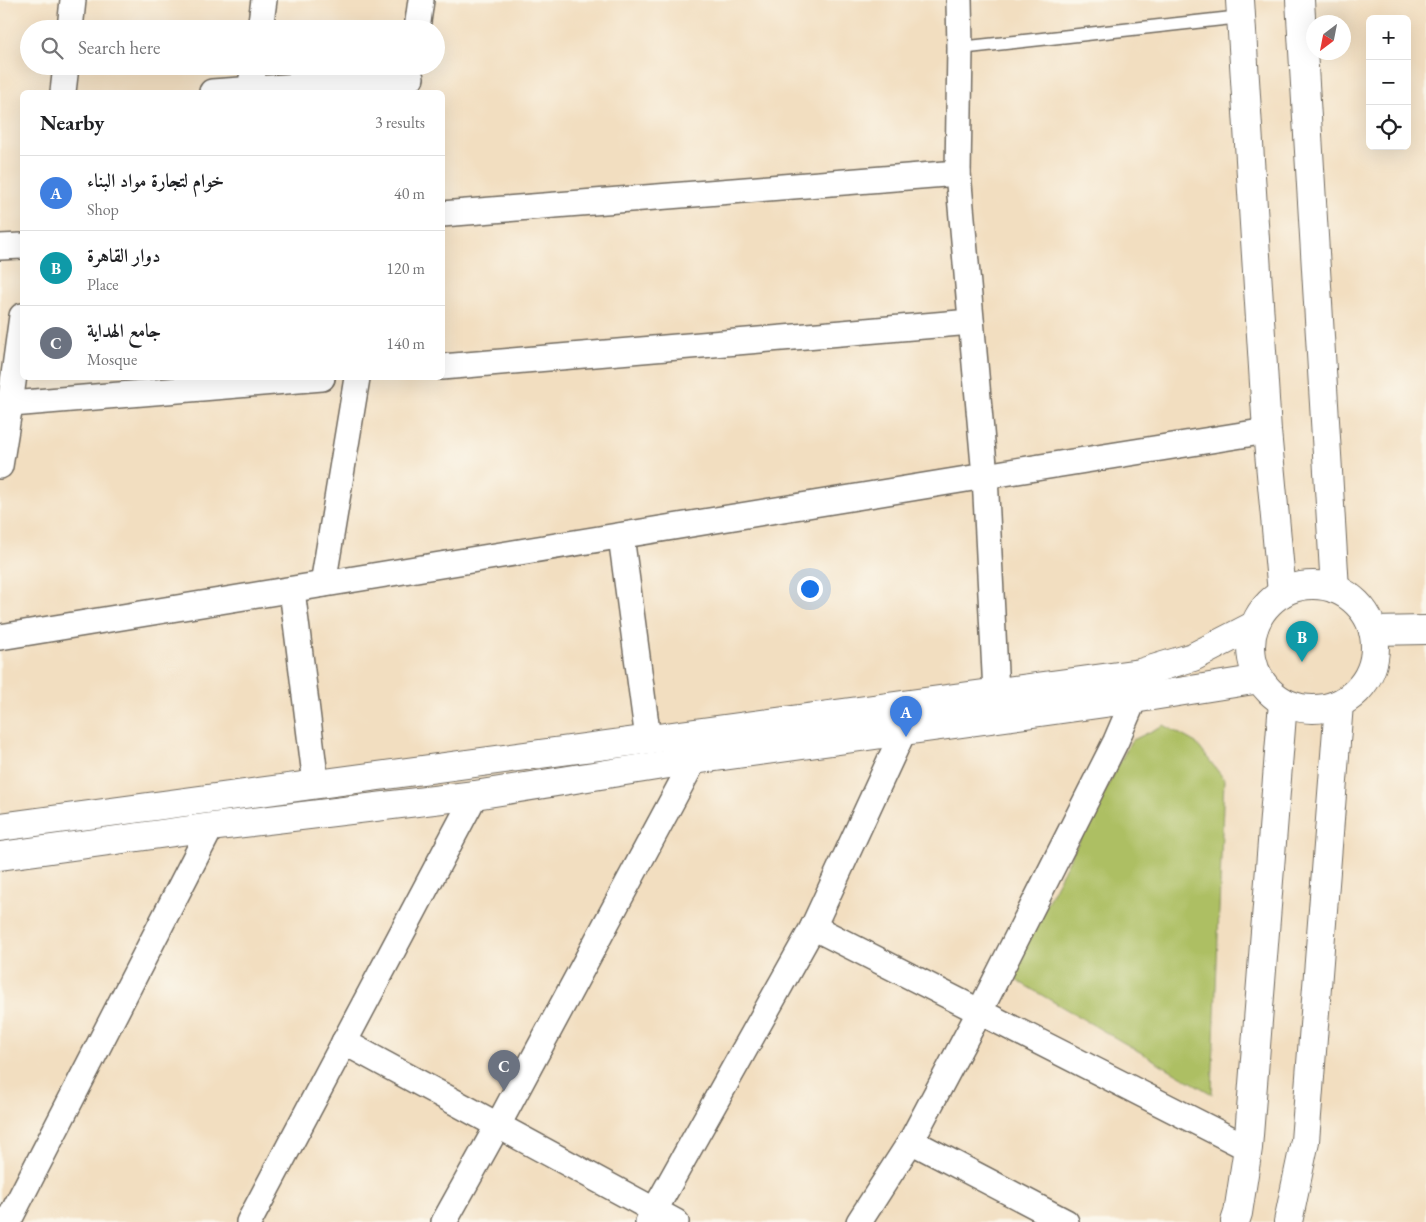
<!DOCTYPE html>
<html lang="en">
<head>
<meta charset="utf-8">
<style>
	body { margin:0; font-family:"EB Garamond",Amiri,serif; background:#f6f6f6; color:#202124 }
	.controls { position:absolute; right:15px; top:15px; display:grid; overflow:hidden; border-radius:8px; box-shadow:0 5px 20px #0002 }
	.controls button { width:45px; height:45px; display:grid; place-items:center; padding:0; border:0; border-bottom:1px solid #e0e0e0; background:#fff; color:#202124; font:25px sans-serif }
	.compass { position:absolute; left:1306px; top:15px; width:45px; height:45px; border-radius:50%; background:#fff; box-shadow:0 5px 20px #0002; rotate:212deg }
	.you { position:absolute; left:809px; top:588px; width:18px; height:18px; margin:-12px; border:4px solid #fff; border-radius:50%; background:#1a73e8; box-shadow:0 0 0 8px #1a73e833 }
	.badge { display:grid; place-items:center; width:32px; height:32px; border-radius:50%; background:#7c3aed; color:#fff; font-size:16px; font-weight:700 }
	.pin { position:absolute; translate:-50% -41px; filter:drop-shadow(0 1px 2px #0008) }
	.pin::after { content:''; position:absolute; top:26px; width:18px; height:15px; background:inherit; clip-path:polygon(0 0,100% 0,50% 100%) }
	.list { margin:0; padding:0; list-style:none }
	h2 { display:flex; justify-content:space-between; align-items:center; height:65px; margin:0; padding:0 20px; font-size:21px }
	h2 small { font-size:16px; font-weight:400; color:#757577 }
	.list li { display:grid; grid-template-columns:32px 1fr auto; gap:15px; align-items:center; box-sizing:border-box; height:75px; padding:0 20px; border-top:1px solid #e0e0e0 }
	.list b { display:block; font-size:19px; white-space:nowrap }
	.list p { margin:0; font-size:16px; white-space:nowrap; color:#757577 }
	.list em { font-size:16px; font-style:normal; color:#757577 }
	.icon { flex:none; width:28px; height:28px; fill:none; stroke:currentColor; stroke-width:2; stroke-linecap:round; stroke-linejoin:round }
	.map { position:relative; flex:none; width:1426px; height:1222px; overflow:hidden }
	.search { position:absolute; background:#fff; box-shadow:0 5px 20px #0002; left:20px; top:20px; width:425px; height:55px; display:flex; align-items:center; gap:12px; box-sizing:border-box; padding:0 18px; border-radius:28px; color:#757577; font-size:19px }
	.panel { position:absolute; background:#fff; box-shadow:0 5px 20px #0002; left:20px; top:90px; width:425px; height:290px; border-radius:8px }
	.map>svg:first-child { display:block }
	.park { fill:#adbf63; stroke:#6c7547 }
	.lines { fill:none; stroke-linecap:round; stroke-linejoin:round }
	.service-casing { stroke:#716a5f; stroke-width:15 }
	.minor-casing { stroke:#716a5f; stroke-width:28 }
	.secondary-casing { stroke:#716a5f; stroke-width:30 }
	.service { stroke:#fff; stroke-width:12 }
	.minor { stroke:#fff; stroke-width:25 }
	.secondary { stroke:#fff; stroke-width:28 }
</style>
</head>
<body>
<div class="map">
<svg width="1426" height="1222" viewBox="0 0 1426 1222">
	<rect width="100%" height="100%" fill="#fbf7ec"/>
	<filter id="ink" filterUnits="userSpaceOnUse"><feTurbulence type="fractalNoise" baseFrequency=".02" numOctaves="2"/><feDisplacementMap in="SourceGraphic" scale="10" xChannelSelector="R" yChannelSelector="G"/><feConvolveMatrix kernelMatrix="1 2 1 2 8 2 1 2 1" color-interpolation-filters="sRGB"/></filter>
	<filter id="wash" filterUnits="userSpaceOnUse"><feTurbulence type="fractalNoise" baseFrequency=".0096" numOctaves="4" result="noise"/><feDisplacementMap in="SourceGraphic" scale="20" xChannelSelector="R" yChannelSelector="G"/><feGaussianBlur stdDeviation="1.12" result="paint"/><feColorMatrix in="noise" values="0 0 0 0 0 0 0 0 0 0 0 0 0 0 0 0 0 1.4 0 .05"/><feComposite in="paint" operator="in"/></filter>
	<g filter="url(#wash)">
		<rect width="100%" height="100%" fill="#f2dec0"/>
		<polygon class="park" points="1164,725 1196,743 1224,779 1212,1094 1009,976 1131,741"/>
	</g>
	<g filter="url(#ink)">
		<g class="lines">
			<defs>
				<polyline id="service" points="960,48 1241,17"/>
				<g id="minor">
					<polyline points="959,0 960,48 958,173 985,476 996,692"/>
					<polyline points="70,29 73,0"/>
					<polyline points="260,29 264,0"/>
					<polyline points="417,29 421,0"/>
					<polyline points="250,90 254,66"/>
					<polyline points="63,92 66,66"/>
					<polyline points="212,92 411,78"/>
					<polyline points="442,214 958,173"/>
					<polyline points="0,247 22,246"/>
					<polyline points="442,367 971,322"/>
					<polyline points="0,405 322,378"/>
					<polyline points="0,466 10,404 22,316"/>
					<polyline points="621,536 648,739"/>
					<polyline points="323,584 357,378"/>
					<polyline points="292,590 316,784"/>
					<polyline points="0,637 985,476 1267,431"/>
					<polyline points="813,927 1248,1148"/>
					<polyline points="344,1042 676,1222"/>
					<polyline points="911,1141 1066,1222"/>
					<polyline points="8,1222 211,827"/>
					<polyline points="249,1222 475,795"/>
					<polyline points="444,1222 498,1125 694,760"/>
					<polyline points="648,1222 813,927 903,732"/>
					<polyline points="859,1222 911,1141 980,1011 1116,741 1134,699"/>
				</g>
				<g id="secondary">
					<polyline points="1240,0 1267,431 1282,593"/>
					<polyline points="1300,0 1335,589"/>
					<circle cx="1313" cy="647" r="62"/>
					<polyline points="1373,631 1426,630"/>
					<polyline points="0,827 1140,673 1193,657 1255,625"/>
					<polyline points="0,856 211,827 475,795 694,760 1134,699 1260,679"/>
					<polyline points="1235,1222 1238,1213 1248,1148 1283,702"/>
					<polyline points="1288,1222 1305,1141 1339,704"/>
				</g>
			</defs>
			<use href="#service" class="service-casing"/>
			<use href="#minor" class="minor-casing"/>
			<use href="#secondary" class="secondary-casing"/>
			<use href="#service" class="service"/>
			<use href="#minor" class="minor"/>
			<use href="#secondary" class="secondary"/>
		</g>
	</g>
</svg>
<div class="controls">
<button>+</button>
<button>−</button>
<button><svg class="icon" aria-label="locate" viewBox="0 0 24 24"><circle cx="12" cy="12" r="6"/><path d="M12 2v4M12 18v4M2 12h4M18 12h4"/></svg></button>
</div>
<svg class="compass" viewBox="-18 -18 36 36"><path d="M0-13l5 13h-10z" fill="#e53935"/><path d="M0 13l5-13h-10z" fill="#757577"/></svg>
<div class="you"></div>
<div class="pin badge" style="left:906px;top:737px;background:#3f7fe0">A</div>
<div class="pin badge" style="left:1302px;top:662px;background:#0f9aa8">B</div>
<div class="pin badge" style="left:504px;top:1091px;background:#6b7280">C</div>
<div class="search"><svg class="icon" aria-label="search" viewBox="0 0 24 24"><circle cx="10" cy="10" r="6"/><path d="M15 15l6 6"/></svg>Search here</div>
<section class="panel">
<h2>Nearby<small>3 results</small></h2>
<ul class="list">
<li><span class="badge" style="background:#3f7fe0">A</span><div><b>خوام لتجارة مواد البناء</b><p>Shop</p></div><em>40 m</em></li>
<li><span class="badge" style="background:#0f9aa8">B</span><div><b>دوار القاهرة</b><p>Place</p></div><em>120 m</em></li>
<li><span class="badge" style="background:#6b7280">C</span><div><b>جامع الهداية</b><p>Mosque</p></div><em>140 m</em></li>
</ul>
</section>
</div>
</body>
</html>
